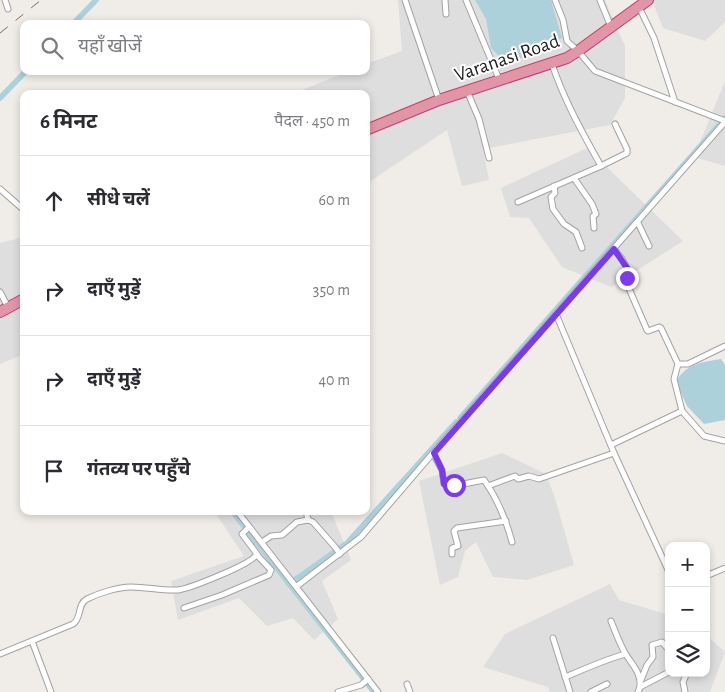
<!DOCTYPE html>
<html lang="hi">
<head>
<meta charset="utf-8">
<style>
	body { margin:0; font-family:"Alegreya Sans","Noto Sans Devanagari",sans-serif; background:#f7f7f7; color:#2b2b33 }
	.controls { position:absolute; right:15px; bottom:15px; display:grid; overflow:hidden; border-radius:10px; box-shadow:0 2px 8px #0003 }
	.controls button { width:45px; height:45px; display:grid; place-items:center; padding:0; border:0; border-bottom:1px solid #e1e1e2; background:#fff; color:#2b2b33; font:25px sans-serif }
	.stop { position:absolute; width:15px; height:15px; margin:-11px; border:4px solid #7c3aed; border-radius:50%; background:#fff }
	.stop.end { background:#7c3aed; border-color:#fff; box-shadow:0 1px 5px #0008 }
	.list { margin:0; padding:0; list-style:none }
	h2 { display:flex; justify-content:space-between; align-items:center; height:65px; margin:0; padding:0 20px; font-size:21px }
	h2 small { font-size:16px; font-weight:400; color:#7c7c81 }
	.list li { display:grid; grid-template-columns:32px 1fr auto; gap:15px; align-items:center; box-sizing:border-box; height:90px; padding:0 20px; border-top:1px solid #e1e1e2 }
	.list b { display:block; font-size:19px; white-space:nowrap }
	.list em { font-size:16px; font-style:normal; color:#7c7c81 }
	.icon { flex:none; width:28px; height:28px; fill:none; stroke:currentColor; stroke-width:2; stroke-linecap:round; stroke-linejoin:round }
	.map { position:relative; flex:none; width:725px; height:692px; overflow:hidden }
	.search { position:absolute; background:#fff; box-shadow:0 2px 8px #0003; left:20px; top:20px; width:350px; height:55px; display:flex; align-items:center; gap:12px; box-sizing:border-box; padding:0 18px; border-radius:10px; color:#7c7c81; font-size:19px }
	.panel { position:absolute; background:#fff; box-shadow:0 2px 8px #0003; left:20px; top:90px; width:350px; height:425px; border-radius:10px }
	.map>svg:first-child { display:block }
	.residential { fill:#dedede }
	.water { fill:#acd1da }
	.lines { fill:none; stroke-linecap:round; stroke-linejoin:round }
	.canal { stroke:#acd1da; stroke-width:5.5 }
	.street-casing { stroke:#a2a2a2; stroke-width:7 }
	.highway-casing { stroke:#ce356f; stroke-width:12 }
	.street { stroke:#fff; stroke-width:5 }
	.highway { stroke:#e196a7; stroke-width:10 }
	.rail { stroke:#6f6f6f; stroke-width:1; stroke-dasharray:10 10; stroke-linecap:butt }
	.route { stroke:#7c3aed; stroke-width:6 }
	.labels { text-anchor:middle; dominant-baseline:central; stroke-width:4; stroke-linejoin:round; paint-order:stroke }
	.street-label { font-size:20px; fill:#212121; stroke:#fff }
</style>
</head>
<body>
<div class="map">
<svg width="725" height="692" viewBox="0 0 725 692">
	<rect width="100%" height="100%" fill="#f0ede8"/>
	<g class="residential">
		<polygon points="398,0 605,0 625,46 625,98 610,125 483,149 489,180 462,186 447,130 366,184 366,94 292,94 349,71 366,71 366,64 402,51"/>
		<polygon points="652,0 725,0 725,22 705,41 663,28"/>
		<polygon points="725,81 725,166 694,157"/>
		<polygon points="587,148 683,241 611,287 562,267 529,218 510,217 501,188"/>
		<polygon points="24,237 24,354 0,364 0,243"/>
		<polygon points="502,453 546,474 555,498 574,565 527,580 493,577 476,542 465,551 458,577 440,585 419,481"/>
		<polygon points="214,511 331,511 351,560 322,581 338,619 314,640 293,618 267,626 239,598 178,620 171,581 244,556"/>
		<polygon points="610,584 619,600 669,615 669,673 706,673 706,635 725,652 710,692 550,692 548,687 483,667 505,634"/>
	</g>
	<g class="water">
		<polygon points="475,0 551,0 562,38 527,57 503,60 491,48 486,19"/>
		<path d="M 721,359 L 725,365 L 725,420 L 704,424 L 687,406 L 676,382 C 685,364 703,362 721,359 Z"/>
	</g>
	<g class="lines">
		<g class="canal">
			<polyline points="73,24 96,0"/>
			<polyline points="0,98 26,71"/>
			<polyline points="460,418 725,118"/>
			<polyline points="232,511 374,692"/>
			<polyline points="289,584 347,543 456,422"/>
		</g>
		<defs>
			<g id="street">
				<polyline points="5,0 8,9"/>
				<polyline points="405,0 439,100"/>
				<polyline points="445,0 446,14"/>
				<polyline points="466,0 499,79"/>
				<polyline points="555,0 563,20 567,41 578,51 595,71 725,121"/>
				<polyline points="600,0 611,27"/>
				<polyline points="639,7 654,38 675,102"/>
				<polyline points="467,91 479,119 489,158"/>
				<polyline points="601,166 627,153 627,149 615,124"/>
				<polyline points="574,178 592,204 596,214 593,216 594,228"/>
				<polyline points="554,186 555,193 551,197 553,209 564,224 576,232 582,248"/>
				<polyline points="0,189 24,210"/>
				<path d="M 518,202 L 601,166 C 582,132 564,100 552,64"/>
				<polyline points="638,223 649,246"/>
				<polyline points="614,249 622,259 627,268 627,284 647,330 648,331 659,327 661,328 678,364 688,364 725,346"/>
				<polyline points="0,292 8,307"/>
				<polyline points="682,411 704,436 725,441"/>
				<polyline points="611,445 682,411 674,379 678,364"/>
				<polyline points="488,486 515,476 518,479 529,476 539,479 614,453"/>
				<polyline points="237,511 378,692"/>
				<polyline points="306,511 308,520"/>
				<polyline points="262,542 271,536 282,535 297,522 308,520 313,522 335,547 340,554"/>
				<path d="M 512,542 C 506,520 497,498 484,480 L 448,487 L 444,484 L 442,470 L 433,453 L 556,314"/>
				<polyline points="452,554 452,548 458,546 454,531 457,528 506,521"/>
				<polyline points="669,572 614,453 556,314 725,122"/>
				<polyline points="706,576 725,568"/>
				<polyline points="297,586 361,537 433,453"/>
				<polyline points="184,608 222,595 269,575 271,570 257,555"/>
				<path d="M 611,621 C 615,631 619,642 624,651 C 630,663 642,672 640,687"/>
				<polyline points="553,638 570,692"/>
				<polyline points="32,641 51,692"/>
				<path d="M 0,654 L 73,624 C 82,618 77,604 87,599 C 99,593 118,587 131,587 C 147,587 162,591 178,590 C 191,588 252,564 257,554 L 242,534 L 249,527"/>
				<path d="M 565,677 C 585,669 604,660 625,654"/>
				<polyline points="641,680 647,665 653,657 652,645 662,642 668,649"/>
				<polyline points="407,684 410,692"/>
				<polyline points="338,692 361,685 368,679"/>
				<polyline points="591,692 607,684"/>
				<polyline points="638,692 640,687 669,672"/>
				<polyline points="685,692 683,682 687,673"/>
			</g>
			<g id="highway">
				<polyline points="366,130 439,100 567,58 578,51 648,0"/>
				<polyline points="0,312 24,299"/>
			</g>
		</defs>
		<use href="#street" class="street-casing"/>
		<use href="#highway" class="highway-casing"/>
		<use href="#street" class="street"/>
		<use href="#highway" class="highway"/>
		<polyline class="rail" points="0,33 41,0"/>
	</g>
	<g class="lines">
		<polyline class="route" points="454,485 448,487 444,484 442,470 434,453 614,249 627,268 627,278"/>
	</g>
	<g class="labels">
		<g class="street-label">
			<text transform="translate(507 58) rotate(-19)">Varanasi Road</text>
		</g>
	</g>
</svg>
<div class="controls">
<button>+</button>
<button>−</button>
<button><svg class="icon" aria-label="layers" viewBox="0 0 24 24"><path d="M12 4l9 5-9 5-9-5zM3 14l9 5 9-5"/></svg></button>
</div>
<div class="stop" style="left:454px;top:485px"></div>
<div class="stop end" style="left:627px;top:278px"></div>
<div class="search"><svg class="icon" aria-label="search" viewBox="0 0 24 24"><circle cx="10" cy="10" r="6"/><path d="M15 15l6 6"/></svg>यहाँ खोजें</div>
<section class="panel">
<h2>6 मिनट<small>पैदल · 450 m</small></h2>
<ul class="list">
<li><svg class="icon" aria-label="ahead" viewBox="0 0 24 24"><path d="M12 20V5M6 11l6-6 6 6"/></svg><div><b>सीधे चलें</b></div><em>60 m</em></li>
<li><svg class="icon" aria-label="right" viewBox="0 0 24 24"><path d="M7 20v-9h11M14 6l5 5-5 5"/></svg><div><b>दाएँ मुड़ें</b></div><em>350 m</em></li>
<li><svg class="icon" aria-label="right" viewBox="0 0 24 24"><path d="M7 20v-9h11M14 6l5 5-5 5"/></svg><div><b>दाएँ मुड़ें</b></div><em>40 m</em></li>
<li><svg class="icon" aria-label="arrive" viewBox="0 0 24 24"><path d="M6 21V4h12l-3 4 3 4H6"/></svg><div><b>गंतव्य पर पहुँचे</b></div></li>
</ul>
</section>
</div>
</body>
</html>
